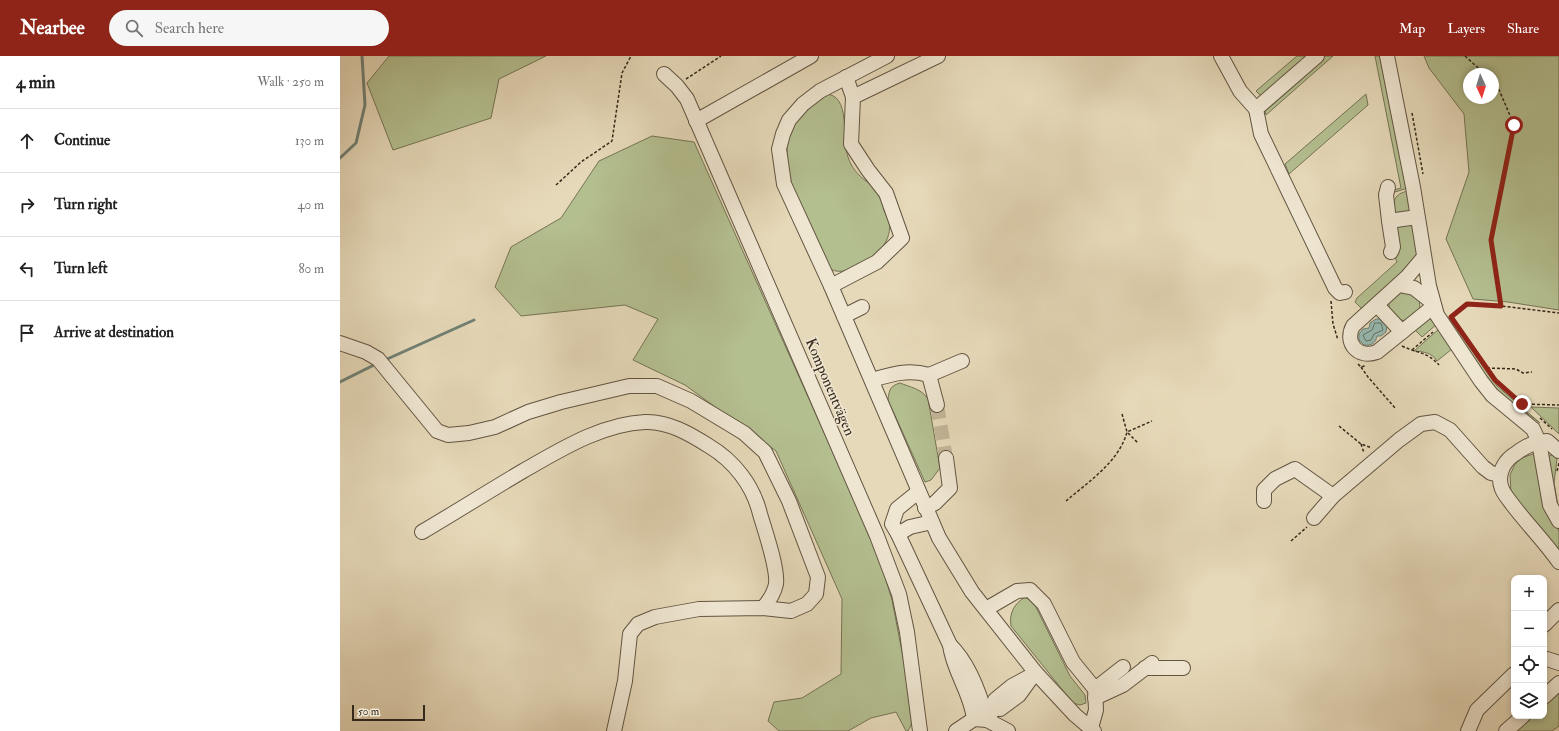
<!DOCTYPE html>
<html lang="en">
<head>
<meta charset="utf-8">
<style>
	body { margin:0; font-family:"IM FELL Double Pica",serif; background:#f6f6f6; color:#222 }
	.controls { position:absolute; right:12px; bottom:12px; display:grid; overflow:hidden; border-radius:8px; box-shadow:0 2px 6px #0003 }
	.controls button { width:36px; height:36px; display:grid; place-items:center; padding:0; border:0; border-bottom:1px solid #e0e0e0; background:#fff; color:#222; font:20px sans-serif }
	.compass { position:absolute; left:1123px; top:12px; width:36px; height:36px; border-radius:50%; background:#fff; box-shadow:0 2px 6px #0003; rotate:176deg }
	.scale { position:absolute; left:12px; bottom:10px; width:73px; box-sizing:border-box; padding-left:4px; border:2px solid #36291a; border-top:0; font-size:11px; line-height:14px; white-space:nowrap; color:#36291a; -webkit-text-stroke:3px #efe6d2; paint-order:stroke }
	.stop { position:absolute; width:12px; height:12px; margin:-9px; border:3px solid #8f2418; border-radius:50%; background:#fff }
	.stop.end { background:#8f2418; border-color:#fff; box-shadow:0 1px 4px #0008 }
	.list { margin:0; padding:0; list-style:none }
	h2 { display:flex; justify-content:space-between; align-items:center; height:52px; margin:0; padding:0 16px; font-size:17px }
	h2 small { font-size:13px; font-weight:400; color:#767676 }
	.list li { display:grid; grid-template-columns:26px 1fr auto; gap:12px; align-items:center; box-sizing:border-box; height:64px; padding:0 16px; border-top:1px solid #e0e0e0 }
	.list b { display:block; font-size:15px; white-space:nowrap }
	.list em { font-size:13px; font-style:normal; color:#767676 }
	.icon { flex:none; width:22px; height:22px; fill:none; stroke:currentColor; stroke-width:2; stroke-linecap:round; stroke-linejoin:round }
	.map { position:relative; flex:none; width:1219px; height:675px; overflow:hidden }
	header { display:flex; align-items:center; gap:24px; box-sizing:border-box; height:56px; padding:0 20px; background:#8f2418; color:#fff }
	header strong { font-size:19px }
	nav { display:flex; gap:22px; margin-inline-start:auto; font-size:14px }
	.search { width:280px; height:36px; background:#f6f6f6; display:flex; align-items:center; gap:10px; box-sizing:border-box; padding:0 14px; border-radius:22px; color:#767676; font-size:15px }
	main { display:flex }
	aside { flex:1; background:#fff }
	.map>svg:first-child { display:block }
	.green { fill:#b4bf90; stroke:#757455; fill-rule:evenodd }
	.water { fill:#96bab1; stroke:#708075 }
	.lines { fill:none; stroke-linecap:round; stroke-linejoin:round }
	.shore { stroke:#667266; stroke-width:1 }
	.stream { stroke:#708075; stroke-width:3 }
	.minor-tunnel { stroke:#c3b699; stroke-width:14; stroke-dasharray:14 7; stroke-linecap:butt }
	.minor-casing { stroke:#625542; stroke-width:16 }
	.path { stroke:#36291a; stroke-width:1.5; stroke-dasharray:3 2; stroke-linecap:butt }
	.minor { stroke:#efe6d2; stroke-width:14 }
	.route { stroke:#8f2418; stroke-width:5 }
	.labels { text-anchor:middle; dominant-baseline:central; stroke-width:3; stroke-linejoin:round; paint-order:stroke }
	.street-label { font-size:15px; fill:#36291a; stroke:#efe6d2 }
</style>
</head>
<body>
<header>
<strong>Nearbee</strong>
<div class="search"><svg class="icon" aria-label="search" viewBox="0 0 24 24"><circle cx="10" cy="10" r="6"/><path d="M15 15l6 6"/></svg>Search here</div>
<nav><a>Map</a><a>Layers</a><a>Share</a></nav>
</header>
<main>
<aside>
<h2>4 min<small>Walk · 250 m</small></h2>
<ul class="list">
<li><svg class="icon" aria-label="ahead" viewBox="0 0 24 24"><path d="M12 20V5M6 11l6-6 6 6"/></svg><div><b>Continue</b></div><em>130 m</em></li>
<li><svg class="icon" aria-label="right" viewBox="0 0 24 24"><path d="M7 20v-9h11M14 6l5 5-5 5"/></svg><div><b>Turn right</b></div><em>40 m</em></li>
<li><svg class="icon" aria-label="left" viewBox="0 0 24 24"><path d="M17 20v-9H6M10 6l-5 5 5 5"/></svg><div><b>Turn left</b></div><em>80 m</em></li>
<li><svg class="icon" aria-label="arrive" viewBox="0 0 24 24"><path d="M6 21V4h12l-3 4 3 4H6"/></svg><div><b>Arrive at destination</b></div></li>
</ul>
</aside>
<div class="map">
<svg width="1219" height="675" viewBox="0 0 1219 675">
	<rect width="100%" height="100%" fill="#e6d9b9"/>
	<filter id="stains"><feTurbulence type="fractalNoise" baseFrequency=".005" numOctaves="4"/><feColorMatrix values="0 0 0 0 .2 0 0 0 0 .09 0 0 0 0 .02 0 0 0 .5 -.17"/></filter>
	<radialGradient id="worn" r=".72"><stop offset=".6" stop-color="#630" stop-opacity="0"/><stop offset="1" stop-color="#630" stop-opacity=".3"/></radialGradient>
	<g class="green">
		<polygon points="49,0 206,0 159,23 151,62 53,94 27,27"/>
		<polygon points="957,0 968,0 921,40 916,35"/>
		<polygon points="983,0 993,0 926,59 924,51"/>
		<polygon points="1035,0 1041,0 1068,132 1055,136 1054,134 1061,132"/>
		<path d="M 1084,0 L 1219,0 L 1219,254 L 1168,246 L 1133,243 L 1106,183 L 1129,116 L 1124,58 L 1089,12 ZM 1129,18 L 1153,18 L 1153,42 L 1129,42 Z"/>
		<path d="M 484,38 C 512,37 501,82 508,101 C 511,111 518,119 526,125 C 529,127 534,129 536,132 C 542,137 543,147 544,154 C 545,158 548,161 549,165 C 553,184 537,201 521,208 C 511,212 502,219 490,213 L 450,124 L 447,106 L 447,86 L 458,61 Z"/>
		<polygon points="1026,38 1028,49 949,118 945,108"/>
		<polygon points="312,80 354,86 537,495 552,544 563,601 574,663 568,675 566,675 556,656 531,662 508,675 439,675 428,665 434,646 462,642 501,618 502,543 436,395 345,329 293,304 318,263 285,249 181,260 155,231 171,191 221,162 259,105"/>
		<path d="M 1068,135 L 1070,153 L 1068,156 L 1054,158 C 1053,144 1054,138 1068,135 Z"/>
		<path d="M 1072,168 L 1078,188 L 1077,204 L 1025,252 L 1021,252 L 1015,246 L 1017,242 L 1057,206 C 1052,197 1053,179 1058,169 Z"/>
		<polygon points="1062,233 1079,242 1080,253 1066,265 1057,263 1049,252 1049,247"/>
		<polygon points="1089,262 1092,263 1097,268 1082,281 1075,274"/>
		<polygon points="1110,265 1113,267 1157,330 1200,367 1155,333 1109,267"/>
		<path d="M 1100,272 L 1112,293 L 1097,305 C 1091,296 1084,296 1074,295 Z"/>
		<path d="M 560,327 C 570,331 582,333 588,343 L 600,412 L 591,424 L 585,426 L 548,344 C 549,334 550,330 560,327 Z"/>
		<polygon points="1191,351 1219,352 1219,378"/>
		<polygon points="1195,397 1209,457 1219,475 1219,495 1171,437 1170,419 1175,408 1182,402"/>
		<polygon points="1210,399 1213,399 1217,403 1214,427 1219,456 1214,442 1208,404"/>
		<path d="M 685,541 L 694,547 L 730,620 L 745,639 L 746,647 L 740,649 L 733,647 L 671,570 C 669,557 674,548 685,541 Z"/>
		<polygon points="1219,637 1219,670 1212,675 1175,675 1192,660 1204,660 1204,650"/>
	</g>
	<path class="water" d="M 1036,263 L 1043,263 L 1047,269 L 1046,276 L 1041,280 L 1037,280 C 1036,287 1031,290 1024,289 L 1019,284 L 1019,278 L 1023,273 L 1029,272 L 1030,267 Z"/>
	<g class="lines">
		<polygon class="shore" points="1035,267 1041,267 1043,274 1034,278 1031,284 1026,285 1023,279 1032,274"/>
		<g class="stream">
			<polyline points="0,102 16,87 25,49 22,0"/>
			<polyline points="45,304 134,264"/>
			<polyline points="0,326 36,308"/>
		</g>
		<polyline class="minor-tunnel" points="597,349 606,402"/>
		<defs>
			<g id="minor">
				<polyline points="547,0 480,35 463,48 449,64 443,78 439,93 444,128 491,230 599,482 632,536 696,617 735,659 754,675"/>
				<polyline points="881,0 900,35 916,53"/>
				<polyline points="977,0 916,53 921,78 995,232 1000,237 1005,236"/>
				<polyline points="1047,0 1073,131 1089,230 1097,259 1141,325 1152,339 1193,373 1199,386 1207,385 1219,395"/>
				<polyline points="324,18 337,30 347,43 537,480 559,538 567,576 580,675"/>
				<polyline points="513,41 598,0"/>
				<polyline points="356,65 471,0"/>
				<polyline points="1048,131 1046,139 1049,165"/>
				<polyline points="1051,196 1053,191 1049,165 1077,161"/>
				<path d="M 1084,201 L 1067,221 L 1013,270 C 1004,287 1018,303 1037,296 L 1094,250"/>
				<polyline points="1059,229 1074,232 1093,247"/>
				<polyline points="491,230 537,206 562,182 546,137 528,114 511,88 513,41 506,21"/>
				<polyline points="1037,249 1062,276"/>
				<polyline points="504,260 522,251"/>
				<polyline points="0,287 26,296 38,303 97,375 108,379 129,377 155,371 188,356 221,346 289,330 317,330 351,345 404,377 425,396 449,445 478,521 476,538 467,548 451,555 423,552 359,553 315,561 298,568 290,578 285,625 274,675"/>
				<polyline points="589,319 622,305"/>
				<path d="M 532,324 C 552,318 568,313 589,319 L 597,349"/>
				<path d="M 578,436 L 557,453 L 552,468 L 558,478 L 610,589 C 613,615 631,636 634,663"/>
				<polyline points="924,445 924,434 935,423 955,413 993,440"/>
				<polyline points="585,452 595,447 610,432 606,402"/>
				<polyline points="974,462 993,440 1059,384 1081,368 1095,366 1110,374 1143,411 1151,417 1160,419"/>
				<path d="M 1219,465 L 1210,449 L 1199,386 C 1188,388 1181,394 1172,400 C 1162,408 1157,421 1162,433 C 1164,438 1169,444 1172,448 C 1187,468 1205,486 1219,506"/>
				<path d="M 82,476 C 116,456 149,435 183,415 C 220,394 261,368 305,366 C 328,365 350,378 369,390 C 394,405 413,429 420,458 C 425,475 438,512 436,528 C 434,538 429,545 423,552"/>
				<polyline points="558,478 570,471 592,466"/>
				<polyline points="646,553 677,535 690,534 704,548 733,606 755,633 756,654 751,672"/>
				<polyline points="1204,569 1219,554"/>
				<path d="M 610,589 C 629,607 640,638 647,664"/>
				<polyline points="1204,604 1207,603 1219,607"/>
				<polyline points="805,612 843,612"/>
				<polyline points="755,633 783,611"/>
				<polyline points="1204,641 1219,627"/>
				<polyline points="755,642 783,629 812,607"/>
				<polyline points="654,652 660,653 679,639 692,621"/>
				<polyline points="647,664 654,652 655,644 672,630 696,617"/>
				<polyline points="616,675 634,663 647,664 668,675"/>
				<polyline points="1128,675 1137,654 1174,618"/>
				<polyline points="1166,675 1183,660"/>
			</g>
		</defs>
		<use href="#minor" class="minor-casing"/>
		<g class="path">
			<polyline points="1125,0 1145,18"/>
			<polyline points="346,23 381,0"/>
			<polyline points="1153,25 1157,29 1174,69 1151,184 1161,250"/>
			<polyline points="1072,57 1083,118"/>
			<polyline points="216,129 241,106 272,85 282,17 291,0"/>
			<polyline points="991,245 993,268 998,284"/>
			<polyline points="1112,261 1127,249 1145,248 1219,257"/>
			<path d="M 1062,290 C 1079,298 1086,295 1099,309"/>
			<polyline points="1072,294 1093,276"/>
			<polyline points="1018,308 1021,311 1025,310"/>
			<polyline points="1021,311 1028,321 1056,353"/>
			<polyline points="1147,312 1176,313 1183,317 1192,316"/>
			<polyline points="1159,327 1173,339"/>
			<polyline points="1182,348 1219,349"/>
			<polyline points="782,358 787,376 798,387"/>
			<polyline points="1200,362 1212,373"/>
			<polyline points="999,370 1021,388 1032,392"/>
			<polyline points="1021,388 1024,397"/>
			<polyline points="1217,415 1219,407"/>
			<path d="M 726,445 C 748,426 779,406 787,376 L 812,365"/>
			<polyline points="951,485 967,471"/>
		</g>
		<use href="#minor" class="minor"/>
	</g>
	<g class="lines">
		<polyline class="route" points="1174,69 1151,184 1161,250 1127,248 1111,261 1155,324 1182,348"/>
	</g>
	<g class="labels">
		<g class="street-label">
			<text transform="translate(490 331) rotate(67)">Komponentvägen</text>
		</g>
	</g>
	<rect width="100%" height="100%" filter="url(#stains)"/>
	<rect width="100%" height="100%" fill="url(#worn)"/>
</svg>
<div class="controls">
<button>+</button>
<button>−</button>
<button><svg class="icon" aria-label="locate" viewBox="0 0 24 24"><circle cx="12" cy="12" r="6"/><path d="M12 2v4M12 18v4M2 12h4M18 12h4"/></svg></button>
<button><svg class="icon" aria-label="layers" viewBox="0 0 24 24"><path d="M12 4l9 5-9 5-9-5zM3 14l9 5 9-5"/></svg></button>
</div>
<svg class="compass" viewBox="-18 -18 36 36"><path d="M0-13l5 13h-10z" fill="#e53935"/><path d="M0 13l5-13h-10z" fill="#767676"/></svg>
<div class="scale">50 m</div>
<div class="stop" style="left:1174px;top:69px"></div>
<div class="stop end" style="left:1182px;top:348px"></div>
</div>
</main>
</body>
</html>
